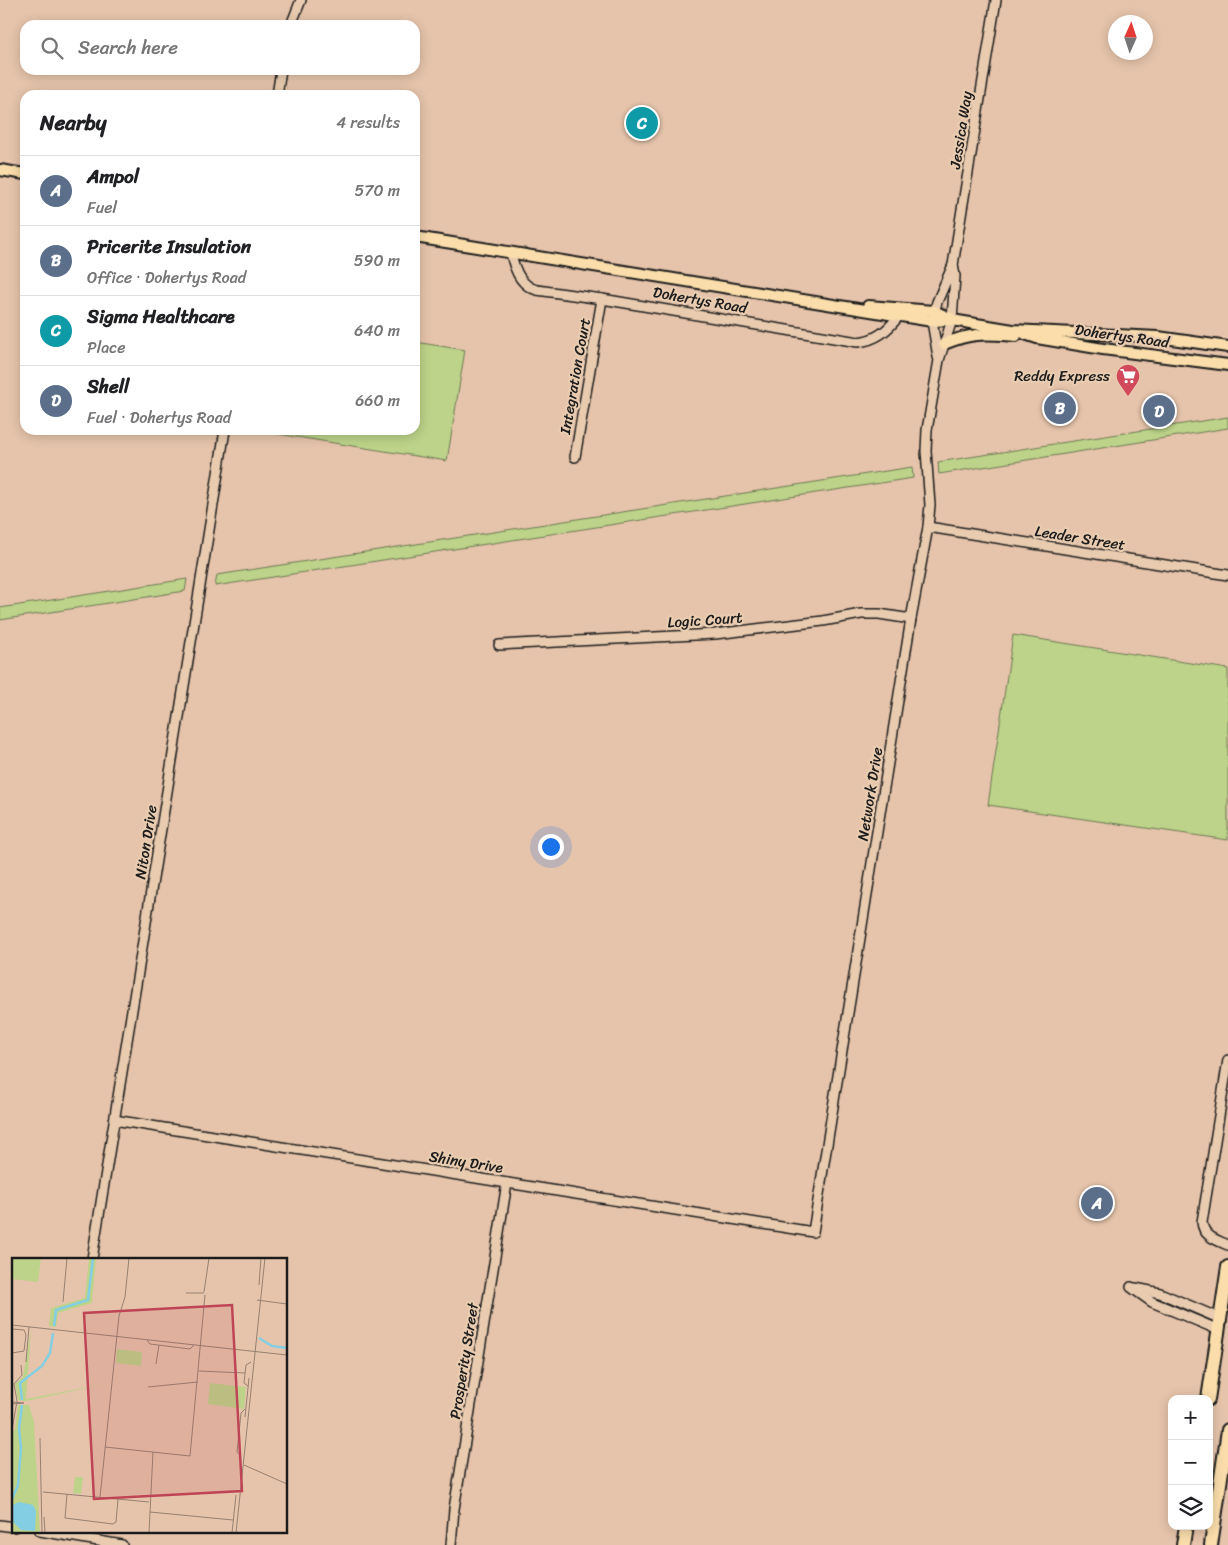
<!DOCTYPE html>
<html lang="en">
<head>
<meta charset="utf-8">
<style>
	body { margin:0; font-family:Sriracha,sans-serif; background:#f2f2f2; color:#202124 }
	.controls { position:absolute; right:15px; bottom:15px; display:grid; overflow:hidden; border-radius:10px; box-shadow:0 2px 12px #0003 }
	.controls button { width:45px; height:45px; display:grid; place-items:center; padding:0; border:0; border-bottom:1px solid #e0e0e0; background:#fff; color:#202124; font:25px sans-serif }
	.compass { position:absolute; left:1108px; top:15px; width:45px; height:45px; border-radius:50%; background:#fff; box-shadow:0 2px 12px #0003; rotate:3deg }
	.you { position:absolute; left:550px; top:846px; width:18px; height:18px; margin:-12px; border:4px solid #fff; border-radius:50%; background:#1a73e8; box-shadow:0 0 0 8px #1a73e833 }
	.badge { display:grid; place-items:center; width:32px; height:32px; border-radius:50%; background:#d1495b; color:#fff; font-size:16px; font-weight:700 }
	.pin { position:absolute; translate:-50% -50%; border:2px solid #fff; box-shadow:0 1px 5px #0006 }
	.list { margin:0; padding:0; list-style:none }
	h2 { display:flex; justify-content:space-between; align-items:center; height:65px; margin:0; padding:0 20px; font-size:21px }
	h2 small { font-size:16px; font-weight:400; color:#757577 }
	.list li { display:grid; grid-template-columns:32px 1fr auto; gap:15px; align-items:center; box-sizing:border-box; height:70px; padding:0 20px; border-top:1px solid #e0e0e0 }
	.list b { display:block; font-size:19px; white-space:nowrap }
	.list p { margin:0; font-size:16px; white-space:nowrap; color:#757577 }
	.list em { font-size:16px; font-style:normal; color:#757577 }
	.icon { flex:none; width:28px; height:28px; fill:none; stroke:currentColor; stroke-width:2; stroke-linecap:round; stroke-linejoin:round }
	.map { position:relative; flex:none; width:1228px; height:1545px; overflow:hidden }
	.search { position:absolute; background:#fff; box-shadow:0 2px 12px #0003; left:20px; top:20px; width:400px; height:55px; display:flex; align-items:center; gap:12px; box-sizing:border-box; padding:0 18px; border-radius:15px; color:#757577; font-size:19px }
	.panel { position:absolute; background:#fff; box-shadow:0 2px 12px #0003; left:20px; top:90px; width:400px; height:345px; border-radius:15px }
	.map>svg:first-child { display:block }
	.green { fill:#bcd389; stroke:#6c7852 }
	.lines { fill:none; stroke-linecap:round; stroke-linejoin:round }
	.minor-casing { stroke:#1c1c1c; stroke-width:12 }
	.major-casing { stroke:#1c1c1c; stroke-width:14 }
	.highway-casing { stroke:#1c1c1c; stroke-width:16 }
	.minor { stroke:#e9ccb0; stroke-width:9 }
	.major { stroke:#faddab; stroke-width:10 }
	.highway { stroke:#faddab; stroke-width:12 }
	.labels { text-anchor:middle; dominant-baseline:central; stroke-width:4.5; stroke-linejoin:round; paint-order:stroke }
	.street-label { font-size:15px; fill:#1c1c1c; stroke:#e9ccb0 }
	.poi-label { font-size:15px; fill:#1c1c1c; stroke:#e9ccb0; text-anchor:end }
	.inset-river { fill:none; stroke:#84cee4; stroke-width:2.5 }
	.inset-road { fill:none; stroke:#958172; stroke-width:1 }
	.view { fill:#bf4455; fill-opacity:0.15; stroke:#bf4455; stroke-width:2.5 }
	.inset-edge { fill:none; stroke:#1c1c1c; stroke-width:2.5 }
</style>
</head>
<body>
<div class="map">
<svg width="1228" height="1545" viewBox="0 0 1228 1545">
	<rect width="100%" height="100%" fill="#e6c4ab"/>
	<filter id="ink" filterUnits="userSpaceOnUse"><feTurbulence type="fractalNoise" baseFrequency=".02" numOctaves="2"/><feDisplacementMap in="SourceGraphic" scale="10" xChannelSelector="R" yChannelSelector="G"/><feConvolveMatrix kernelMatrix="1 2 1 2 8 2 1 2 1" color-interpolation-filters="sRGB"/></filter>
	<g filter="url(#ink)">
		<g class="green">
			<polygon points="415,342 465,350 447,461 253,430 415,430"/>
			<polygon points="1228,417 1228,428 939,474 938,462"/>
			<polygon points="912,467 913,478 215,586 217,575"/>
			<polygon points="187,579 185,591 0,620 0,608"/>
			<polygon points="1013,635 1228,669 1228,840 988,805"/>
		</g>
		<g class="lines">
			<defs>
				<g id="minor">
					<polyline points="291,25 301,0"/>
					<polyline points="277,95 281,70"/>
					<path d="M 511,253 C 514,269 520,286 537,290 L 602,299 L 858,342 C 876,340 887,331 898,317"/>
					<polyline points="938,357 932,321 937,302 953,265 996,0"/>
					<polyline points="575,457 602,299"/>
					<polyline points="928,527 1228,575"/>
					<polyline points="499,645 715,634 823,621 861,614 879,614 911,619"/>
					<path d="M 1228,1060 L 1202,1222 C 1203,1236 1216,1240 1228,1245"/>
					<polyline points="114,1120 813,1232 911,619 928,527 930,505 926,451 927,430 939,360 952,320 955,276 953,265"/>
					<polyline points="92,1259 225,430"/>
					<polyline points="1131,1287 1152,1302 1219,1330"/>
					<polyline points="1135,1288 1160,1293 1221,1319"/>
					<polyline points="0,1525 14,1527"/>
					<polyline points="40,1531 122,1545"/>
					<polyline points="451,1545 454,1509 507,1183"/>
				</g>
				<g id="major">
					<polyline points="0,170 25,174"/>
					<polyline points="415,237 932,321 952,320 1013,330 1158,337 1228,347"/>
					<polyline points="868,306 934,311 952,319"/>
					<polyline points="1025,334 1037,338 1103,349 1228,365"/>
					<path d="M 944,344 C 972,332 986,334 1016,336"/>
				</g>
				<g id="highway">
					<polyline points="1208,1399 1228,1267"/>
					<polyline points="1183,1545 1186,1526"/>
					<polyline points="1211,1545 1228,1430"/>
				</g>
			</defs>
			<use href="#minor" class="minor-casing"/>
			<use href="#major" class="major-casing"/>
			<use href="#highway" class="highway-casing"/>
			<use href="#minor" class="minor"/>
			<use href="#major" class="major"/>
			<use href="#highway" class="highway"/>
		</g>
	</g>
	<defs>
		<symbol id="supermarket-pin" viewBox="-11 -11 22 30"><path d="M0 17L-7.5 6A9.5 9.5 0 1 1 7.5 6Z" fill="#d1495b" stroke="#e9ccb0"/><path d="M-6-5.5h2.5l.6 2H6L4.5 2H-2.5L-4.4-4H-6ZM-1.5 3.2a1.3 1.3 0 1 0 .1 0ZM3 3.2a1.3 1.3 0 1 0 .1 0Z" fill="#fff"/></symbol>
	</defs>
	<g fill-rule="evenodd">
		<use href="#supermarket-pin" x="1114" y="362" width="28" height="38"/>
	</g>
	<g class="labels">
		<g class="street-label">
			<text transform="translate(961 130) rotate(-81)">Jessica Way</text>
			<text transform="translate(700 300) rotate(10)">Dohertys Road</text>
			<text transform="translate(1122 336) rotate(8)">Dohertys Road</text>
			<text transform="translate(575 376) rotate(-80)">Integration Court</text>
			<text transform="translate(1080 538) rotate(9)">Leader Street</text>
			<text transform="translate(705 620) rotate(-4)">Logic Court</text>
			<text transform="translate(870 794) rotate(-81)">Network Drive</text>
			<text transform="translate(146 842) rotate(-81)">Niton Drive</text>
			<text transform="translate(466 1162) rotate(9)">Shiny Drive</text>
			<text transform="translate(464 1361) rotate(-81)">Prosperity Street</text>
		</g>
		<g class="poi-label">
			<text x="1110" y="376">Reddy Express</text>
		</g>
	</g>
	<g transform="translate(12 1258)">
		<rect width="275" height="275" fill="#e6c4ab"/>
		<path d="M 0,0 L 29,0 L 26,24 L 0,21 ZM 77,0 L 84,0 L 80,45 L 46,55 L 44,69 L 37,68 L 39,50 L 73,40 ZM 19,71 L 14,141 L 98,125 L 14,143 L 6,142 L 3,126 L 11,119 ZM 105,91 L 130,94 L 129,108 L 104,105 ZM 198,125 L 234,129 L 232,151 L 196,146 ZM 6,147 L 17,147 L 22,164 L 28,275 L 0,275 L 0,173 L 3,172 ZM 63,219 L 71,219 L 69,236 L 61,235 Z" fill="#bcd389"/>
		<path d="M 7,244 L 21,247 L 24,253 L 23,273 L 9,272 L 1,264 L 1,247 Z" fill="#84cee4"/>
		<path class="inset-river" d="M 42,68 L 44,52 L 76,42 L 81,0M 247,80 L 260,88 L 275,90M 10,142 L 8,125 L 30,108 L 38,95 L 41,75M 0,241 L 6,227 L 9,190 L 7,171 L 10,147"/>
		<path class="inset-road" d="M 247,27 L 249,0M 192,34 L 197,0M 174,35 L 192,35M 245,42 L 275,46M 51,44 L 55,0M 0,67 L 275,97M 0,71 L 12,72 L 14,77 L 12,93 L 0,95M 135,82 L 138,86 L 178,91 L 182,87M 14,104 L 17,69M 144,106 L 147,87M 187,113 L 233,115M 236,128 L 232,125 L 234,107 L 239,104M 136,129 L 186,124M 0,144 L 12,145 L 0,146M 233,159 L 237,120M 0,172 L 5,143 L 2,126 L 10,117 L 9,107M 28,180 L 30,275M 93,189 L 178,198 L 193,37M 228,197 L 225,194 L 229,155 L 233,151M 232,207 L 275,226M 31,234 L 137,244M 55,236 L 53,260 L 101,266 L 104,264 L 106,241M 88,239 L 107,58 L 113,39 L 117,0M 138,254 L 221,262M 32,259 L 33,275M 137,275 L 141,194M 220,275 L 224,237M 224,275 L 253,0"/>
		<path class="view" d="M 220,47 L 230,233 L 82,241 L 72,55 Z"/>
		<rect width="275" height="275" class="inset-edge"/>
	</g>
</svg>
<div class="controls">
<button>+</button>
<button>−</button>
<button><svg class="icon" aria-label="layers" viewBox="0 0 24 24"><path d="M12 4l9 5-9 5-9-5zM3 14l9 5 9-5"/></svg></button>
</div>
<svg class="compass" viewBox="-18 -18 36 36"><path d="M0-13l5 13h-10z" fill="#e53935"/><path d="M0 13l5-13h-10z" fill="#757577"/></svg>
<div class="you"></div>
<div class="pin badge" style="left:1097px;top:1203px;background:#5c6f8a">A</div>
<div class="pin badge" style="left:1060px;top:408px;background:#5c6f8a">B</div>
<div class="pin badge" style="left:642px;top:123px;background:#0f9aa8">C</div>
<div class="pin badge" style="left:1159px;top:411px;background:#5c6f8a">D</div>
<div class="search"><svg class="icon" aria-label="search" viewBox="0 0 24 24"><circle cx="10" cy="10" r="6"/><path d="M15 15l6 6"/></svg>Search here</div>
<section class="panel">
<h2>Nearby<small>4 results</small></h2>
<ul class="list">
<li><span class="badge" style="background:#5c6f8a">A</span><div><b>Ampol</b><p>Fuel</p></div><em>570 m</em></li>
<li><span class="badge" style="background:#5c6f8a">B</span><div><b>Pricerite Insulation</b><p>Office · Dohertys Road</p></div><em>590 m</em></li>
<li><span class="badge" style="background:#0f9aa8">C</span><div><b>Sigma Healthcare</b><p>Place</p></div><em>640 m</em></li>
<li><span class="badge" style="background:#5c6f8a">D</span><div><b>Shell</b><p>Fuel · Dohertys Road</p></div><em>660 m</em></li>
</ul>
</section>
</div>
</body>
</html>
